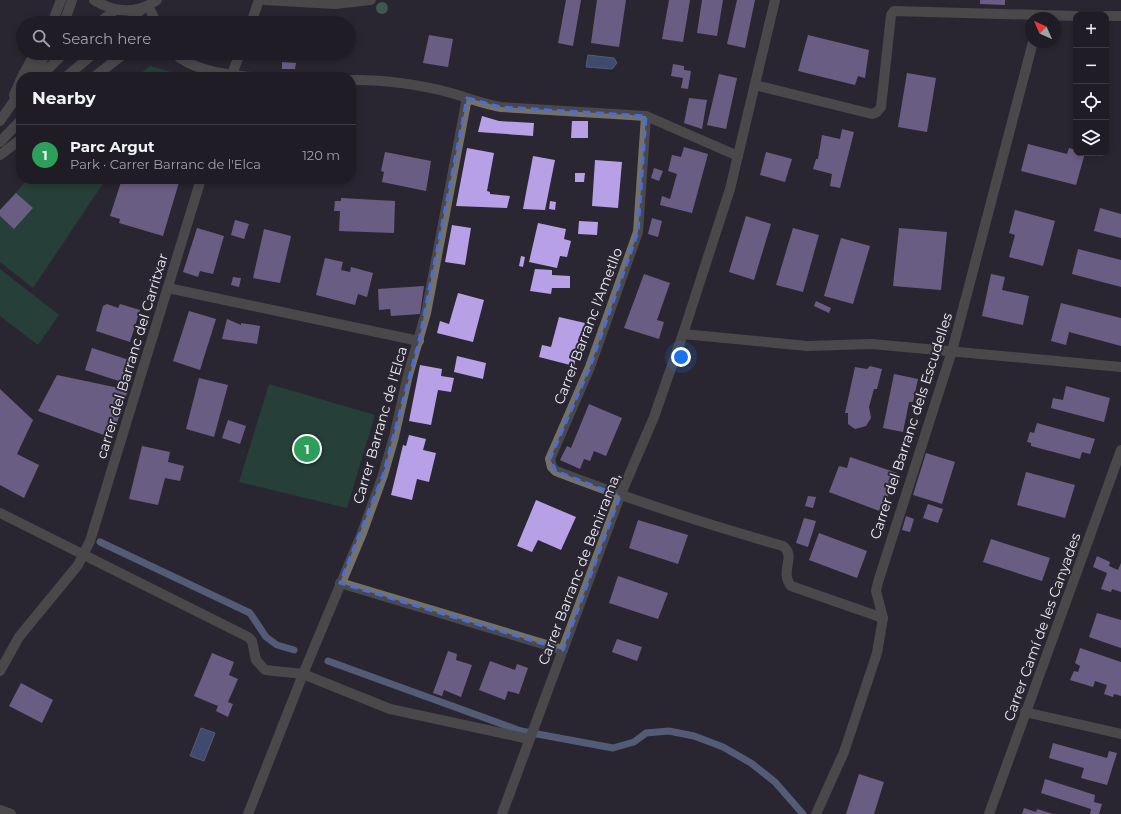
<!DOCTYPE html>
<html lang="en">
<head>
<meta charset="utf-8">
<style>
	body { margin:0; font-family:Montserrat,sans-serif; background:#2d2932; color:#f1f3f6 }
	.controls { position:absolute; right:12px; top:12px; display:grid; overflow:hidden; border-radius:8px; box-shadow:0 2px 6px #0003 }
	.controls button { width:36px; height:36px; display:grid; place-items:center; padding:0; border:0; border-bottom:1px solid #3d3a43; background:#201c26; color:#f1f3f6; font:20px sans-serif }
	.compass { position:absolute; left:1025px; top:12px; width:36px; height:36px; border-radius:50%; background:#201c26; box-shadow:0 2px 6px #0003; rotate:315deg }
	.you { position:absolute; left:681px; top:357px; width:14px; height:14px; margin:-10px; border:3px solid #fff; border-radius:50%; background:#1a73e8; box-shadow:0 0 0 6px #1a73e833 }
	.badge { display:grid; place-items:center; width:26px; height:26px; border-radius:50%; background:#0b8043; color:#fff; font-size:13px; font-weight:700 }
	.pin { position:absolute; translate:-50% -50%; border:2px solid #fff; box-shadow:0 1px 4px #0006 }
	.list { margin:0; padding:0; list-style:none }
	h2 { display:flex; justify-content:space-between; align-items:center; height:52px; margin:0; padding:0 16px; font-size:17px }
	h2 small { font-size:13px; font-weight:400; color:#a2a1a7 }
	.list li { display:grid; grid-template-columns:26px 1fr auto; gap:12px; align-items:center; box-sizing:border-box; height:60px; padding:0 16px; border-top:1px solid #3d3a43 }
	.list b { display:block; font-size:15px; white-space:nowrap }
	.list p { margin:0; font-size:13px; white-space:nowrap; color:#a2a1a7 }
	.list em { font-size:13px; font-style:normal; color:#a2a1a7 }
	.icon { flex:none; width:22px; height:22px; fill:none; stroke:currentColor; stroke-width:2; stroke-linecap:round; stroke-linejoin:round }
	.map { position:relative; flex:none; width:1121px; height:814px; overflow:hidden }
	.search { position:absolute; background:#201c26; box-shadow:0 2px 6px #0003; left:16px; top:16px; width:340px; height:44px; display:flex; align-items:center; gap:10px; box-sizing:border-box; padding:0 14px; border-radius:22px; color:#a2a1a7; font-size:15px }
	.panel { position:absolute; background:#201c26; box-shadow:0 2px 6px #0003; left:16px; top:72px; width:340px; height:112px; border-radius:16px }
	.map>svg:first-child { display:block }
	.green { fill:#235d40 }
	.water { fill:#5879b7; stroke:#859bc9 }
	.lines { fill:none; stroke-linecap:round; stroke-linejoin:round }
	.stream { stroke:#859bc9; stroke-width:7 }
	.building { fill:#b8a0e7 }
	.minor { stroke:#74716b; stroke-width:10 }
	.tree { fill:#579276 }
	.marked { fill:none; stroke:#476ddd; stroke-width:3; stroke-dasharray:8 5; stroke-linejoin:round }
	.labels { text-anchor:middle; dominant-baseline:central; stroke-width:4; stroke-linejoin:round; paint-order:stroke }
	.street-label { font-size:14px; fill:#edebf3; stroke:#2a2632 }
</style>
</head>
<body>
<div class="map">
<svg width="1121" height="814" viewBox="0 0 1121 814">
	<rect width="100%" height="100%" fill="#2a2632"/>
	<g class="green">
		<polygon points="150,66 178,74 176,77 136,77"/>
		<polygon points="28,179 106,179 33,288 0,262 0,210"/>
		<polygon points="0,269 59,315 38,345 0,316"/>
		<polygon points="269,384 375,415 347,508 239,482"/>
	</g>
	<g class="water">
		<polygon points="588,55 614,58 617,63 612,69 586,67"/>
		<polygon points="201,728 215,733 204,761 190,756"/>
	</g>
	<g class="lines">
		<g class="stream">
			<polyline points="100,542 250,613 266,637 277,645 294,650"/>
			<polyline points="328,661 521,731 613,748 634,742 646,733 669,731 694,736 723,747 751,763 775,782 803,814"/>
		</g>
	</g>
	<g class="building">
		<polygon points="566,0 581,0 573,46 558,43"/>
		<polygon points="597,0 626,0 619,47 591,43"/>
		<polygon points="669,0 690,0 683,42 662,39"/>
		<polygon points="702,0 723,0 717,36 697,33"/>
		<polygon points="737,0 755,0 745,48 727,44"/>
		<polygon points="980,0 1005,0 1005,5 980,4"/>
		<polygon points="429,35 453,39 448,67 423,63"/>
		<polygon points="808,35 869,50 865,78 858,76 855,85 798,71"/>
		<polygon points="282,62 296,63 295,69 282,69"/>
		<polygon points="673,64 684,66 684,70 691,71 688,89 681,88 683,78 671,76"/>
		<polygon points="907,73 936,78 927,132 898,127"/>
		<polygon points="719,74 737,78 726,129 707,125"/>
		<polygon points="689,98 707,100 702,129 684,123"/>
		<polygon points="482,116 499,121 534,123 533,136 478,132"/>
		<polygon points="572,121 588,121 588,138 571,138"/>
		<polygon points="842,129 854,132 840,188 830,186 832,174 813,169 816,159 818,159 822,135 840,139"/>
		<polygon points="1028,144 1067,154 1069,148 1076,150 1076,153 1085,153 1076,185 1021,171"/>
		<polygon points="684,147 708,154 692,213 660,205 662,196 670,199 677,174 668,171 672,155 681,157"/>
		<polygon points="467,148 494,153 487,191 490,192 490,194 510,196 507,208 456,206"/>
		<polygon points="385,152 431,161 426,191 382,182 384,172 381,171"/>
		<polygon points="766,152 792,159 785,182 760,175"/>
		<polygon points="533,156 555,160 545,210 523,209"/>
		<polygon points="595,160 622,162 618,208 592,206"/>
		<polygon points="654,168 663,171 659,181 651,178"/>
		<polygon points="575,173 585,173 584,182 575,182"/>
		<polygon points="122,179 180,179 163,236 119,223 120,219 110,216"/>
		<polygon points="16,193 33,208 14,229 0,216 0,210"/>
		<polygon points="341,198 395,201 394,233 339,231 340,211 334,211 335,201 341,201"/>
		<polygon points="550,201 556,202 555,210 549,209"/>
		<polygon points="1100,208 1121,214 1121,238 1094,231"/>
		<polygon points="1015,210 1055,221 1043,266 1009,257 1015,235 1009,233"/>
		<polygon points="746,216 771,224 754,280 729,272"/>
		<polygon points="652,218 662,221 658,237 648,234"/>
		<polygon points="235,220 249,224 244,239 231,235"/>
		<polygon points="579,221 598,222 597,235 578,234"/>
		<polygon points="538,223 566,229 564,239 571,241 567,257 560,256 557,268 529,262"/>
		<polygon points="452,225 471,228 465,265 445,262"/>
		<polygon points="197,228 224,236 213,274 200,271 198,277 183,272"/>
		<polygon points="793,228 819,235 803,292 776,285"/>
		<polygon points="899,228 947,232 941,290 893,286"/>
		<polygon points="264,229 291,236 280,283 253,278"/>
		<polygon points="841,238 870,246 853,304 824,296"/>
		<polygon points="1078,249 1121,260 1121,287 1072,274"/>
		<polygon points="521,256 525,257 523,267 519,266"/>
		<polygon points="325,258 343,262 341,270 350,272 351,267 373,273 367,297 358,294 355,305 316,295"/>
		<polygon points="535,269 552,270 552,275 570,276 570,288 552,288 551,294 530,291"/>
		<polygon points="644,274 670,283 657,320 664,322 659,339 624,328"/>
		<polygon points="991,274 1005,277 1002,290 1029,296 1023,325 982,316"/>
		<polygon points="233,277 241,278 239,287 231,285"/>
		<polygon points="424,286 420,314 391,316 390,309 379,310 378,289"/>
		<polygon points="458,293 484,300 473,342 437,333 440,321 449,324"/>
		<polygon points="816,301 831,308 829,313 814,306"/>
		<polygon points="1061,303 1121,318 1121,346 1069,332 1066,345 1051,341"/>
		<polygon points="107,304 118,308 120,304 140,310 130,342 96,331 103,306"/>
		<polygon points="189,311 216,319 200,370 173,361"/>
		<polygon points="559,317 585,323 574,366 539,357 542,345 551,347"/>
		<polygon points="227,319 241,325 241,323 260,326 257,344 222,339"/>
		<polygon points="92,348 132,361 125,383 85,370"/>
		<polygon points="457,356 486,363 483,379 454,372"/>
		<polygon points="420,365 442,369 441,376 454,378 451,392 438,390 431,425 409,421"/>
		<polygon points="870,366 882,369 877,389 874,389 869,407 871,418 866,426 855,429 848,424 848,413 845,413 855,367 867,369"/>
		<polygon points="894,374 918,379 913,402 909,402 903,432 883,428"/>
		<polygon points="57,375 128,390 112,438 38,411"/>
		<polygon points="199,378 228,385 214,437 186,429"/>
		<polygon points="1066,386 1110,398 1104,422 1051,408 1053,398 1063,400"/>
		<polygon points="0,389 33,420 17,454 39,465 24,498 0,485"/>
		<polygon points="589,404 622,418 606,456 594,451 590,461 584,459 580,469 560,460 567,446 571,448"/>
		<polygon points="228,420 246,426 240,444 222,438"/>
		<polygon points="1037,423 1095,439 1090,454 1082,452 1080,459 1031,446 1031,443 1027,442 1030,432 1034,433"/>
		<polygon points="409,435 426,439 423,450 436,453 429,482 417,479 412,500 391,495 403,445 406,446"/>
		<polygon points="142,446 170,452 168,462 184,466 180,481 165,478 158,505 129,499"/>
		<polygon points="926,453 955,462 942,504 913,495"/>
		<polygon points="850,457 897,473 882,512 829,492 839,466 847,468"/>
		<polygon points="1026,472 1075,485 1065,518 1017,505"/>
		<polygon points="808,496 816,497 813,508 805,506"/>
		<polygon points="536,500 576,517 561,550 538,540 532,552 517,546"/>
		<polygon points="928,504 943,509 938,523 923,518"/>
		<polygon points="906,516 914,519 910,532 902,530"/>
		<polygon points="804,518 816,521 808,547 796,543"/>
		<polygon points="638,520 688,535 678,564 629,548"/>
		<polygon points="819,533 867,551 857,578 809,560"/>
		<polygon points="991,539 1050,558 1042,581 983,562"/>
		<polygon points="1097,556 1110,562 1109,566 1118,570 1121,563 1121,592 1112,589 1111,592 1101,589 1107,573 1093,567"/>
		<polygon points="618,576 668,593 658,619 609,603"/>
		<polygon points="1097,613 1121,620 1121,648 1089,637"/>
		<polygon points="617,639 642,647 637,661 612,652"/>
		<polygon points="1080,648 1121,662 1121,696 1114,694 1113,697 1104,694 1107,685 1095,681 1093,687 1070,680 1074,671 1078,672 1080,666 1075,663"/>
		<polygon points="448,651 457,654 456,660 472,665 461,697 444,690 442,696 433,693"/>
		<polygon points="212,653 234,662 229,675 238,679 228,702 233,704 228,717 216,711 218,706 194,696"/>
		<polygon points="490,661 515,670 517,664 528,668 519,694 508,691 505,700 479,690"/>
		<polygon points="21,683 53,700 42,723 9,706"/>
		<polygon points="1053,743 1107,758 1109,751 1117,753 1107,785 1081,778 1084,768 1049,758"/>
		<polygon points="859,774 884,782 874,814 846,814"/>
		<polygon points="1045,779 1095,795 1094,802 1102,804 1099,814 1090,814 1091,809 1041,793"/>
		<polygon points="1024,808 1036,812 1037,809 1053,814 1022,814"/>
	</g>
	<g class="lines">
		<g class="minor">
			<path d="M 94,0 C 115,13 136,15 157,0"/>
			<polyline points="265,0 335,4 371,0"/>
			<polyline points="148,6 157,23"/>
			<polyline points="1106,16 1121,16"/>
			<polyline points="52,23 61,0"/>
			<polyline points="64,23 72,0"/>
			<polyline points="99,23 115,10"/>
			<polyline points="127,23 142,9"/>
			<polyline points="251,23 259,0"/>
			<path d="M 174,53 C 193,71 226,74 250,77"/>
			<polyline points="22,77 35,53"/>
			<polyline points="31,77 47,53"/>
			<polyline points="40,77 64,53"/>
			<polyline points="66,77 94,53"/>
			<polyline points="94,77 125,53"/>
			<polyline points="231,77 240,53"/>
			<path d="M 351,80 C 380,79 423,85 451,93 C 468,98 484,104 501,107 L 646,116 L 738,156"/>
			<polyline points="755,85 872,114 877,112 881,107 891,15 894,11 1076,16"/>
			<polyline points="14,95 21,79"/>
			<path d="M 646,116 L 638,232 L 590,367 L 550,459 L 552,467 L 556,471 C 631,500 706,524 783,546 C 797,556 779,571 791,586 L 883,618"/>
			<polyline points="0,121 21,91"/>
			<polyline points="0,142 21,120"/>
			<polyline points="0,155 21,139"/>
			<polyline points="168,288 419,341"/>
			<polyline points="683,334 807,346 872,344 1121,367"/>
			<polyline points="0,513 248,637 252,641 256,660 265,670 303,674 390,709 529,739"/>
			<polyline points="340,583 563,650"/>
			<polyline points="0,671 19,637 78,565 90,541 201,179"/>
			<polyline points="1025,712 1121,734"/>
			<polyline points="0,810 11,814"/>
			<polyline points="248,814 303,674 362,533 383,475 394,437 408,375 426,313 467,98"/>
			<polyline points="502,814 620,496 654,417 683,334 730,189 775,0"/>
			<polyline points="816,814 844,752 877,653 883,618 876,591 878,582 952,351 1033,42"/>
			<polyline points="989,814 1121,450"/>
		</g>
	</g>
	<circle class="tree" cx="382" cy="8" r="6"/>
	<path d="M0 0H1121V814H0ZM 467,98 L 501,107 L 646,116 L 638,232 L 590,367 L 550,459 L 556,471 L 620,496 L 563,650 L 340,583 L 383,475 L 419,341 Z" fill="#2a2632" fill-opacity=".55" fill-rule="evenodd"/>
	<path class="marked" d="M 467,98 L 501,107 L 646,116 L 638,232 L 590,367 L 550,459 L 556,471 L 620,496 L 563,650 L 340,583 L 383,475 L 419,341 Z"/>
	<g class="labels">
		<g class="street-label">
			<text transform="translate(588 326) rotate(-69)">Carrer Barranc l'Ametllo</text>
			<text transform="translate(132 356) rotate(-73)">carrer del Barranc del Carritxar</text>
			<text transform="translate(380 425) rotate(-74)">Carrer Barranc de l'Elca</text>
			<text transform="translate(911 426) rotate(-72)">Carrer del Barranc dels Escudelles</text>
			<text transform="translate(579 569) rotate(-69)">Carrer Barranc de Benirrama,</text>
			<text transform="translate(1042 627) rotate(-70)">Carrer Camí de les Canyades</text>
		</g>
	</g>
</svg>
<div class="controls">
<button>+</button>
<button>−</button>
<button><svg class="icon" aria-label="locate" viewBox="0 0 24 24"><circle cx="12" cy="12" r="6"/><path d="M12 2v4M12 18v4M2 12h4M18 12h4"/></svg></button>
<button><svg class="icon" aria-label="layers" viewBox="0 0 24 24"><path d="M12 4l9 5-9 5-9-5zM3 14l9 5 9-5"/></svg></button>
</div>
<svg class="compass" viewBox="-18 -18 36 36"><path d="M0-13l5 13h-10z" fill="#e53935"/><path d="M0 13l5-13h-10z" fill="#a2a1a7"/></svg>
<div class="you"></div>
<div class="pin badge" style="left:307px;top:449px;background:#2e9e5b">1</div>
<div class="search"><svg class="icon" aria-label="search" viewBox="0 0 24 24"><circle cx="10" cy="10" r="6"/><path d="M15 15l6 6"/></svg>Search here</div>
<section class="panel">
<h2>Nearby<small></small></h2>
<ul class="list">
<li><span class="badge" style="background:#2e9e5b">1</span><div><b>Parc Argut</b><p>Park · Carrer Barranc de l'Elca</p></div><em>120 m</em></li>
</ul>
</section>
</div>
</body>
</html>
